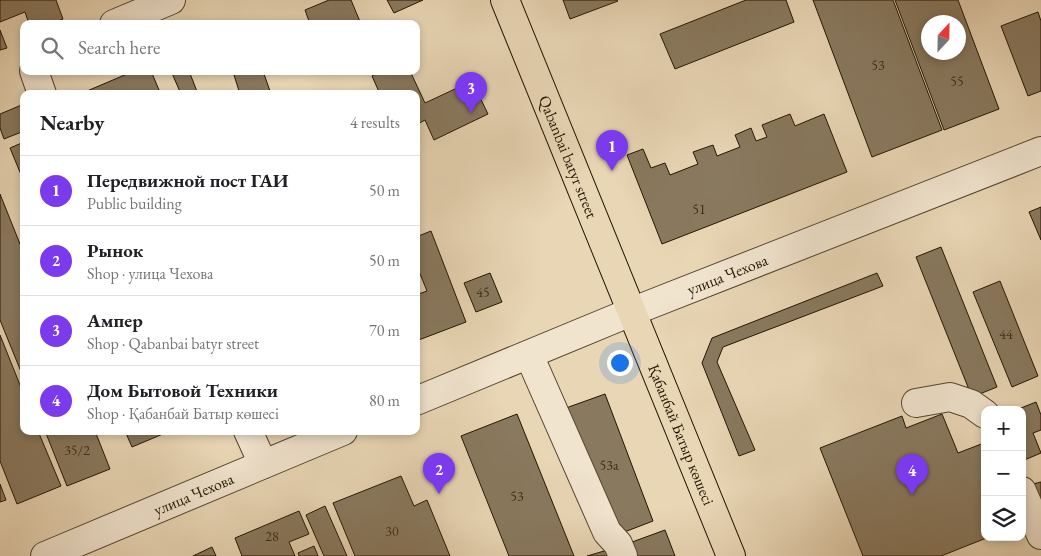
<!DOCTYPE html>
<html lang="en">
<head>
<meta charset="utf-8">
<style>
	body { margin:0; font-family:"EB Garamond",serif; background:#f6f6f6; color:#202124 }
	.controls { position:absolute; right:15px; bottom:15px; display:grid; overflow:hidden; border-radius:10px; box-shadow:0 2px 8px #0003 }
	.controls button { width:45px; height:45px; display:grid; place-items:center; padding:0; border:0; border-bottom:1px solid #e0e0e0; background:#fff; color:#202124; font:25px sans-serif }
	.compass { position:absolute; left:921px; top:15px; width:45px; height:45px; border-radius:50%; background:#fff; box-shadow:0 2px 8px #0003; rotate:22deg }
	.you { position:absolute; left:619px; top:362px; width:18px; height:18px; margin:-12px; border:4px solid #fff; border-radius:50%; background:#1a73e8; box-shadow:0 0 0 8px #1a73e833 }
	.badge { display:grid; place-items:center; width:32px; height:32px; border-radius:50%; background:#7c3aed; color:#fff; font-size:16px; font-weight:700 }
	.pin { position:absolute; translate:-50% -41px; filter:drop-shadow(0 1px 2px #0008) }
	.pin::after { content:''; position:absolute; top:26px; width:18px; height:15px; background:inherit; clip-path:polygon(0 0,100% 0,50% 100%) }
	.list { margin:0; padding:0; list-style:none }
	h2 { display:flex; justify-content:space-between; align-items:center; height:65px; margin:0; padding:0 20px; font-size:21px }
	h2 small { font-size:16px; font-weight:400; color:#757577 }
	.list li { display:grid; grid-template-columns:32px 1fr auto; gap:15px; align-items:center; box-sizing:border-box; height:70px; padding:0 20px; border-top:1px solid #e0e0e0 }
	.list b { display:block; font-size:19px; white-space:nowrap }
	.list p { margin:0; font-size:16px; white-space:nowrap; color:#757577 }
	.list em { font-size:16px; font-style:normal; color:#757577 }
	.icon { flex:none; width:28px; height:28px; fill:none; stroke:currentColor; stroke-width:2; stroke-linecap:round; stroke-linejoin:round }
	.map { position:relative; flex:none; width:1041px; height:556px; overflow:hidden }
	.search { position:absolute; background:#fff; box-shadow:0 2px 8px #0003; left:20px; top:20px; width:400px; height:55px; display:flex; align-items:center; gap:12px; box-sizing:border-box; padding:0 18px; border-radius:10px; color:#757577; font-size:19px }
	.panel { position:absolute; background:#fff; box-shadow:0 2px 8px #0003; left:20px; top:90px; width:400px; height:345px; border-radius:10px }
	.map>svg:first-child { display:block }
	.building { fill:#89795f; stroke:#221502; fill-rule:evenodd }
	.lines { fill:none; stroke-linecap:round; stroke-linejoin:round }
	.minor-casing { stroke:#54452f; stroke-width:30 }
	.major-casing { stroke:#221502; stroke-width:30 }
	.minor { stroke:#f1e4cf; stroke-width:28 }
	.major { stroke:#e9d6b5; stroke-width:28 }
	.labels { text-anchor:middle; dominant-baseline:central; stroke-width:4; stroke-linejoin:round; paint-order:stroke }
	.number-label { font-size:14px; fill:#3c2e19 }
	.street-label { font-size:16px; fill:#221502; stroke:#f1e4cf }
</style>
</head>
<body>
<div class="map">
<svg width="1041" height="556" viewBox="0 0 1041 556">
	<rect width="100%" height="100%" fill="#e9d6b5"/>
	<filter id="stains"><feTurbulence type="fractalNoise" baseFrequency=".004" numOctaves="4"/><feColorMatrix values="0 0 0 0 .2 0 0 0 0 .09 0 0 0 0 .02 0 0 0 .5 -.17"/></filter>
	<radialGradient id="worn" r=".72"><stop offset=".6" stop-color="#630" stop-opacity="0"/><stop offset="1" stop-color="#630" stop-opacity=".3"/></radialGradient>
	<g class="building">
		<polygon points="0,0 56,0 63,19 51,24 29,24 25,12 0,22"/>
		<polygon points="329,0 351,0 361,24 310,24 305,10"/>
		<polygon points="387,0 423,0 394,13"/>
		<polygon points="563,0 617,0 618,1 570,19"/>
		<polygon points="746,0 786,0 794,22 675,69 660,34"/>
		<polygon points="813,0 893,0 942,130 872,157"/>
		<path d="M 895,0 L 958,0 L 999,109 L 944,130 ZM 928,22 L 958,22 L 958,52 L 928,52 Z"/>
		<polygon points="1038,12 1041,21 1041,91 1028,96 1001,26"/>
		<polygon points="0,30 7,48 0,50"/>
		<polygon points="134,71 151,71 159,90 150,94 80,94"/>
		<polygon points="171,71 189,71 198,94 181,94"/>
		<polygon points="244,71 263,71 271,94 240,94 234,75"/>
		<polygon points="382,71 410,71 425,103 472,81 488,114 434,140 425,120 416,125 416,94 380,94 372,76"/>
		<polygon points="24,104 24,131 4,139 0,128 0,114"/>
		<polygon points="790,114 795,126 824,114 847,172 662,244 627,155 643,149 651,168 665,163 670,175 698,164 693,152 713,145 717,156 740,147 735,135 751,128 756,141 767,137 762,125"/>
		<polygon points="24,142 24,176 22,177 10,148"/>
		<polygon points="0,194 24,254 24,379 0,320"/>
		<polygon points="1041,207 1041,240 1029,212"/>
		<polygon points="431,231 466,322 416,341 416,295 427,291 416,264 416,237"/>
		<polygon points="941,247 997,387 972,397 916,257"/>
		<polygon points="490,273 502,302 476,312 464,283"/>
		<polygon points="877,273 883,286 723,347 717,362 755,450 739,456 702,363 712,338"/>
		<polygon points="1000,281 1038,376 1012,387 973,292"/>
		<polygon points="0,335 24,395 24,431 38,431 61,486 17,504 0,461"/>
		<polygon points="605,394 653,521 614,536 566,408"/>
		<polygon points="1036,402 1041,415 1041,430 1033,433 1041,453 1022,461 1022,410 1016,410"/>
		<polygon points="517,414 574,556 509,556 461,436"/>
		<polygon points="942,414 958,453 984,443 985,444 985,537 989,537 941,556 863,556 820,448 902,416 906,428"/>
		<polygon points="45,431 95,431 110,469 67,486"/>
		<polygon points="125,431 170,431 132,447"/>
		<polygon points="401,476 414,506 427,500 450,556 355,556 333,503"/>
		<polygon points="1041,482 1041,505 1033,484"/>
		<polygon points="0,484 6,500 0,502"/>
		<polygon points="325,506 347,556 324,556 306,515"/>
		<polygon points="299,511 309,534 289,542 295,556 242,556 235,538"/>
		<polygon points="665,530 675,556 628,556 624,545"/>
		<polygon points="314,546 318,556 299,556 298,553"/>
		<polygon points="212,547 216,556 193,556"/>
		<polygon points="611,549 614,556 587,556"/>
	</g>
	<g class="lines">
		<defs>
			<g id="minor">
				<polyline points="114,24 171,0"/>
				<polyline points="34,71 42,94"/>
				<polyline points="529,355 607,532 618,544 623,556"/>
				<path id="s1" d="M 416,401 L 631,312 L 1041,151"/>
				<polyline points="916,403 950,397 971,404 985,414"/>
				<polyline points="248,431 263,464"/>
				<polyline points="1022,491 1041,535"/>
				<path id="s2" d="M 45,556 L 343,431"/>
			</g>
			<g id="major">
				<path id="s3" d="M 505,0 L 731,556"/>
			</g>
		</defs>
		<use href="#minor" class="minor-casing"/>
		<use href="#major" class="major-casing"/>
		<use href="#minor" class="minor"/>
		<use href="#major" class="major"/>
	</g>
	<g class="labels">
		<g class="number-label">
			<text x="878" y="65">53</text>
			<text x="957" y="81">55</text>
			<text x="699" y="209">51</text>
			<text x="483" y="292">45</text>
			<text x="1006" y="334">44</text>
			<text x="77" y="450">35/2</text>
			<text x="609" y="465">53а</text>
			<text x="517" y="496">53</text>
			<text x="392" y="531">30</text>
			<text x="272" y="536">28</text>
		</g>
		<g class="street-label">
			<text stroke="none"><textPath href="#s3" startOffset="169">Qabanbai batyr street</textPath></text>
			<text stroke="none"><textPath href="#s1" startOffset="336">улица Чехова</textPath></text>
			<text stroke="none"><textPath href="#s3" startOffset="469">Қабанбай Батыр көшесі</textPath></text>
			<text stroke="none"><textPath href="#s2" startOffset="161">улица Чехова</textPath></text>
		</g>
	</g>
	<rect width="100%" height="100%" filter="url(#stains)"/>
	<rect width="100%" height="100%" fill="url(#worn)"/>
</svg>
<div class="controls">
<button>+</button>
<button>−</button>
<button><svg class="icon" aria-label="layers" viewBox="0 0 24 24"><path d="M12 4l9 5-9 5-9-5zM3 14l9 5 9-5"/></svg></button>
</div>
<svg class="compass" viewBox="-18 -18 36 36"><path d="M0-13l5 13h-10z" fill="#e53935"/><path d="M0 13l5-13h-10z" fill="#757577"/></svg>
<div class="you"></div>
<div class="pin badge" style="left:612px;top:171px">1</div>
<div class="pin badge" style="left:439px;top:494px">2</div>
<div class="pin badge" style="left:471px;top:113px">3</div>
<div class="pin badge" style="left:912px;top:495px">4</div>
<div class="search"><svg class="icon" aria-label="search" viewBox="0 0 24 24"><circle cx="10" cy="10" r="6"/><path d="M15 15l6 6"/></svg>Search here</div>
<section class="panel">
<h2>Nearby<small>4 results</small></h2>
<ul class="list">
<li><span class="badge">1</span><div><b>Передвижной пост ГАИ</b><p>Public building</p></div><em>50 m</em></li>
<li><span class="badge">2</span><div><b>Рынок</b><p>Shop · улица Чехова</p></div><em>50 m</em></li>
<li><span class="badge">3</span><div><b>Ампер</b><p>Shop · Qabanbai batyr street</p></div><em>70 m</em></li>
<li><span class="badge">4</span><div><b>Дом Бытовой Техники</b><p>Shop · Қабанбай Батыр көшесі</p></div><em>80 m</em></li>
</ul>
</section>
</div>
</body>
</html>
